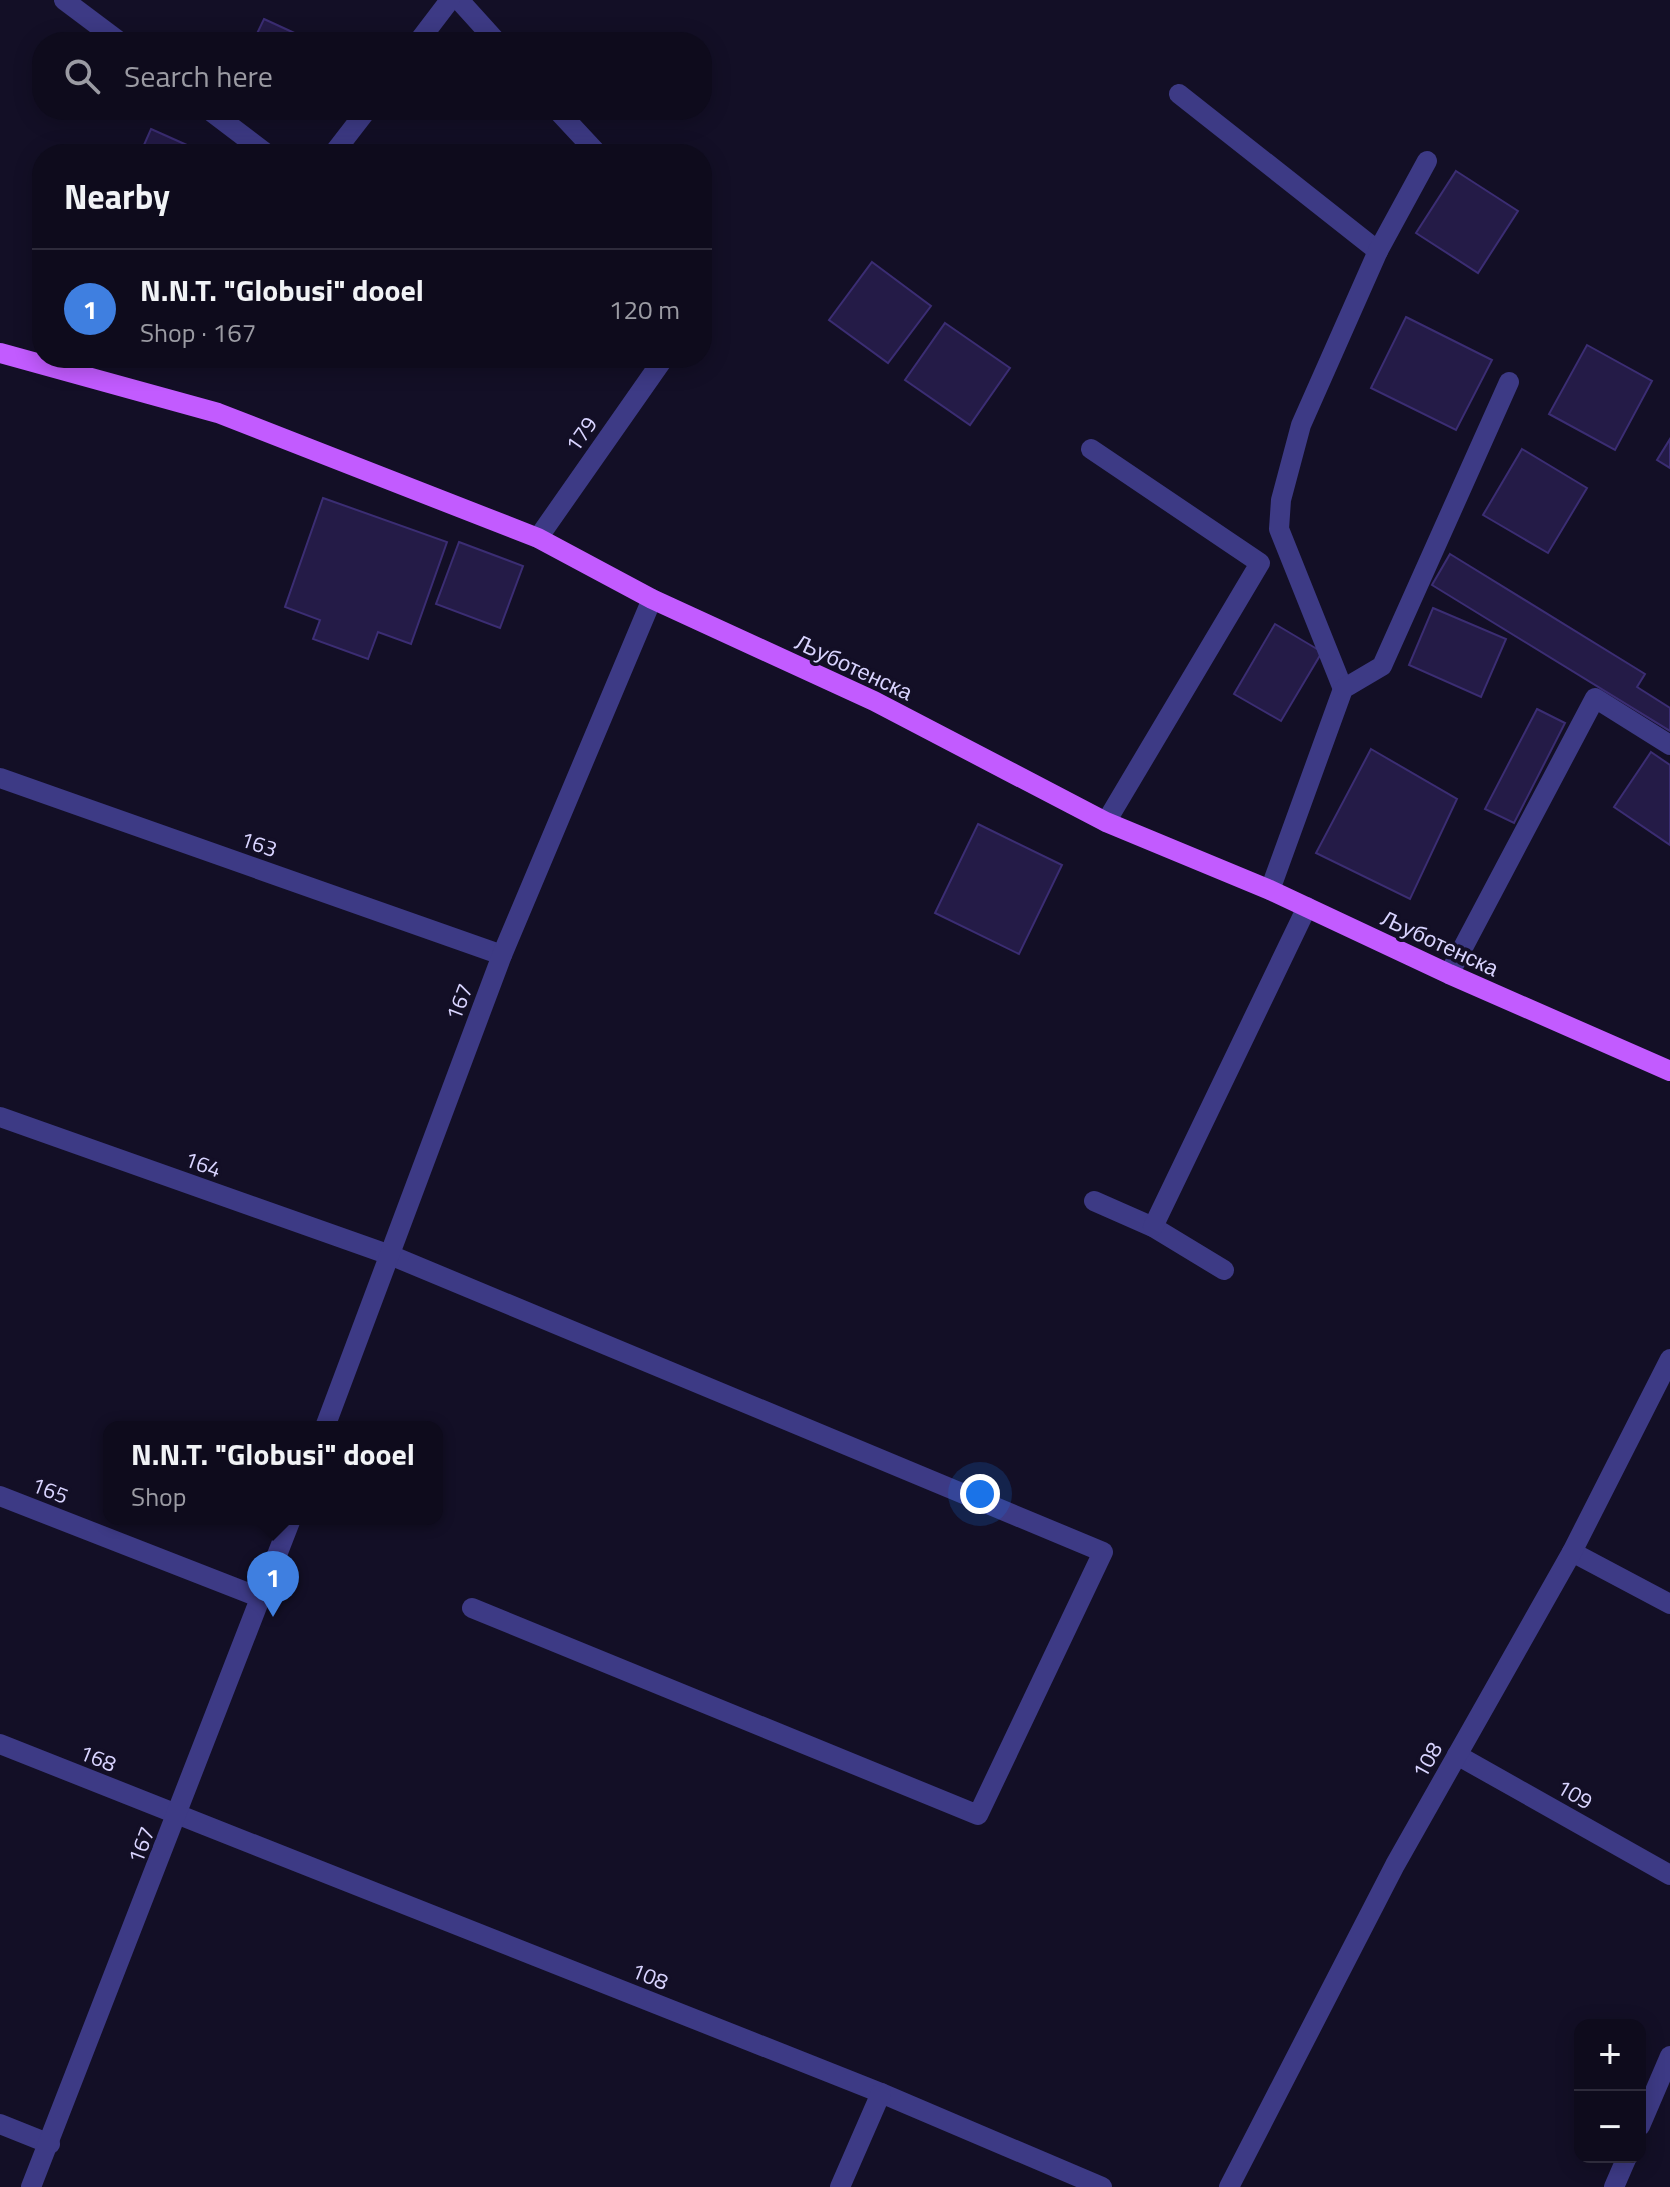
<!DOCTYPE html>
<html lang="en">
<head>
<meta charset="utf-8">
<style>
	body { margin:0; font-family:"Titillium Web",sans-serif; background:#171425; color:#f1f3f6 }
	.controls { position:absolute; right:24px; bottom:24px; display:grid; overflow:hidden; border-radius:16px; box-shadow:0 4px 20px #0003 }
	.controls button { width:72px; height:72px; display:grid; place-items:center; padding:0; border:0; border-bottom:2px solid #2e2b3b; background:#0e0b1c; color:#f1f3f6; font:40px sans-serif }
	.you { position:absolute; left:980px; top:1494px; width:28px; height:28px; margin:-20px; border:6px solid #fff; border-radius:50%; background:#1a73e8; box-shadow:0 0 0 12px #1a73e833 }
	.badge { display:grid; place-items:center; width:52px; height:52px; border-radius:50%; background:#0b8043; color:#fff; font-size:26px; font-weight:700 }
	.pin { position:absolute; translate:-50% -66px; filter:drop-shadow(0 2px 4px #0008) }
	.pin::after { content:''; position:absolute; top:42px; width:28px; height:24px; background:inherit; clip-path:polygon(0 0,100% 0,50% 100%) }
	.popup { position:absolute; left:103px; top:1421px; width:340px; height:104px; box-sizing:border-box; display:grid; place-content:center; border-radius:16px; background:#0e0b1c; filter:drop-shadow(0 2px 6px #0005); font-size:26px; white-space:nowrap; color:#9b9ba3 }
	.popup b { font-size:30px; color:#f1f3f6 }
	.popup::after { content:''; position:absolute; left:50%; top:100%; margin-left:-16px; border:16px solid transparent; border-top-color:#0e0b1c }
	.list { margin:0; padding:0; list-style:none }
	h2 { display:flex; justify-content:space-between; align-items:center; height:104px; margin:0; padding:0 32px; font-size:34px }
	h2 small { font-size:26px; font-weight:400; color:#9b9ba3 }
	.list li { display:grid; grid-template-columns:52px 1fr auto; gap:24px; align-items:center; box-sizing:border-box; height:120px; padding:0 32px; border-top:2px solid #2e2b3b }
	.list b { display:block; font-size:30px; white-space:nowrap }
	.list p { margin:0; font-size:26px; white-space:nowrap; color:#9b9ba3 }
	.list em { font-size:26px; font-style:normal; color:#9b9ba3 }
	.icon { flex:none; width:44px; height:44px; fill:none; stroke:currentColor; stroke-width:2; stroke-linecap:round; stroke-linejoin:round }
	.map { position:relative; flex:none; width:1670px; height:2187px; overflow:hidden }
	.search { position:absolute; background:#0e0b1c; box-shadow:0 4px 20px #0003; left:32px; top:32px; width:680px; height:88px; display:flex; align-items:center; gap:20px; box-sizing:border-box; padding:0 28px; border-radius:32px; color:#9b9ba3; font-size:30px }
	.panel { position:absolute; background:#0e0b1c; box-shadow:0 4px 20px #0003; left:32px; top:144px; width:680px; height:224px; border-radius:32px }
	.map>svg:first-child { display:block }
	.building { fill:#241b47; stroke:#3b2d73; stroke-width:2 }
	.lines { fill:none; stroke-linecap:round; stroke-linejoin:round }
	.minor { stroke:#3d3a85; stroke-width:20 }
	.major { stroke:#c25bff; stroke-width:20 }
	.labels { text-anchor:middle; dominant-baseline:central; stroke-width:7; stroke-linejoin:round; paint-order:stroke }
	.street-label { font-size:22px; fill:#d9d4ff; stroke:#130f26 }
</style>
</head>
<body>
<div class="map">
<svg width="1670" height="2187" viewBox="0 0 1670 2187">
	<rect width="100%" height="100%" fill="#130f26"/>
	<g class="building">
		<polygon points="264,19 314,42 253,42"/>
		<polygon points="151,129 207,154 140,154"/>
		<polygon points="1456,171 1518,211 1478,273 1416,233"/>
		<polygon points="872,262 931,306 888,363 829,320"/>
		<polygon points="1406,317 1492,360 1456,430 1371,388"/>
		<polygon points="945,323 1010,368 970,425 905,380"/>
		<polygon points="1587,345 1652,381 1615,450 1549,414"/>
		<polygon points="1670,439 1670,468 1657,460"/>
		<polygon points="1522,449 1587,488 1548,553 1483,515"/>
		<polygon points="323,498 447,542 411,644 378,632 368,659 313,639 320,620 285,607"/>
		<polygon points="459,542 523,566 500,628 436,604"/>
		<polygon points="1450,554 1645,674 1637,687 1670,708 1670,731 1432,585"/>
		<polygon points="1433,608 1506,639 1481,697 1409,665"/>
		<polygon points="1275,624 1322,652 1281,721 1234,694"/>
		<polygon points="1537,709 1565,723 1514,823 1485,809"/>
		<polygon points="1371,749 1457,799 1410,899 1316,853"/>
		<polygon points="1651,752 1670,765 1670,845 1614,807"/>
		<polygon points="978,824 1062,865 1019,954 935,913"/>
	</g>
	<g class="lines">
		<g class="minor">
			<polyline points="64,0 120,42"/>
			<polyline points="459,0 497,42"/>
			<polyline points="418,42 450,0"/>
			<polyline points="1179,94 1378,251"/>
			<polyline points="209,110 267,154"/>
			<polyline points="557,110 598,154"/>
			<polyline points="333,154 367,110"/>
			<polyline points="1091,449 1260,563 1106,822"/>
			<polyline points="538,538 664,358"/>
			<polyline points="1343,689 1279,529 1281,500 1301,425 1378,251 1427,161"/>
			<polyline points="0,778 502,955"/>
			<polyline points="1270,890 1343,689 1382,666 1509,382"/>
			<polyline points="1449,974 1595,698 1670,745"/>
			<polyline points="0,1117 390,1255 1103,1552 978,1815 472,1608"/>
			<polyline points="1094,1201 1153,1227 1224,1270"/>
			<polyline points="1153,1227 1307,907"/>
			<polyline points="325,1427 502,955 652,599"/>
			<polyline points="0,1496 261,1598"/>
			<polyline points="1572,1552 1670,1604"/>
			<polyline points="0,1744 881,2093 1102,2187"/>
			<polyline points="1457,1755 1670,1875"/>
			<polyline points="0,2124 50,2144"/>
			<polyline points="1640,2126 1670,2056"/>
			<polyline points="31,2187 291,1519"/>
			<polyline points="840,2187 881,2093"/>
			<polyline points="1229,2187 1395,1865 1572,1552 1670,1359"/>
			<polyline points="1614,2187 1627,2157"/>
		</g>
		<polyline class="major" points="0,353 218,413 538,538 652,599 874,701 1106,822 1270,890 1449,974 1670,1071"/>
	</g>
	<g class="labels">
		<g class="street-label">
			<text transform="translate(581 434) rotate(-55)">179</text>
			<text transform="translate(854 667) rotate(25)">Љуботенска</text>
			<text transform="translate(259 844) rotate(19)">163</text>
			<text transform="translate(1440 943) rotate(25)">Љуботенска</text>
			<text transform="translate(459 1002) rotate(-69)">167</text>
			<text transform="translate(203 1164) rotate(20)">164</text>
			<text transform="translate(50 1490) rotate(21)">165</text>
			<text transform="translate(98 1758) rotate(22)">168</text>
			<text transform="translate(1427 1760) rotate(-61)">108</text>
			<text transform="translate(1575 1794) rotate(30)">109</text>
			<text transform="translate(141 1845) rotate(-69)">167</text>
			<text transform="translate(650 1976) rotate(22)">108</text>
		</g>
	</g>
</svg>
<div class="controls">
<button>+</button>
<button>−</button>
</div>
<div class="you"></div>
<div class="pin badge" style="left:273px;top:1617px;background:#3f7fe0">1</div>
<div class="popup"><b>N.N.T. &quot;Globusi&quot; dooel</b>Shop</div>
<div class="search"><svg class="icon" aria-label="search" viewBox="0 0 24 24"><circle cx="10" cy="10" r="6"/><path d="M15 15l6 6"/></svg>Search here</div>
<section class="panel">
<h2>Nearby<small></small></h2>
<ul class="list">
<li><span class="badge" style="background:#3f7fe0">1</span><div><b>N.N.T. &quot;Globusi&quot; dooel</b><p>Shop · 167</p></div><em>120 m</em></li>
</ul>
</section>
</div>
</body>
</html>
